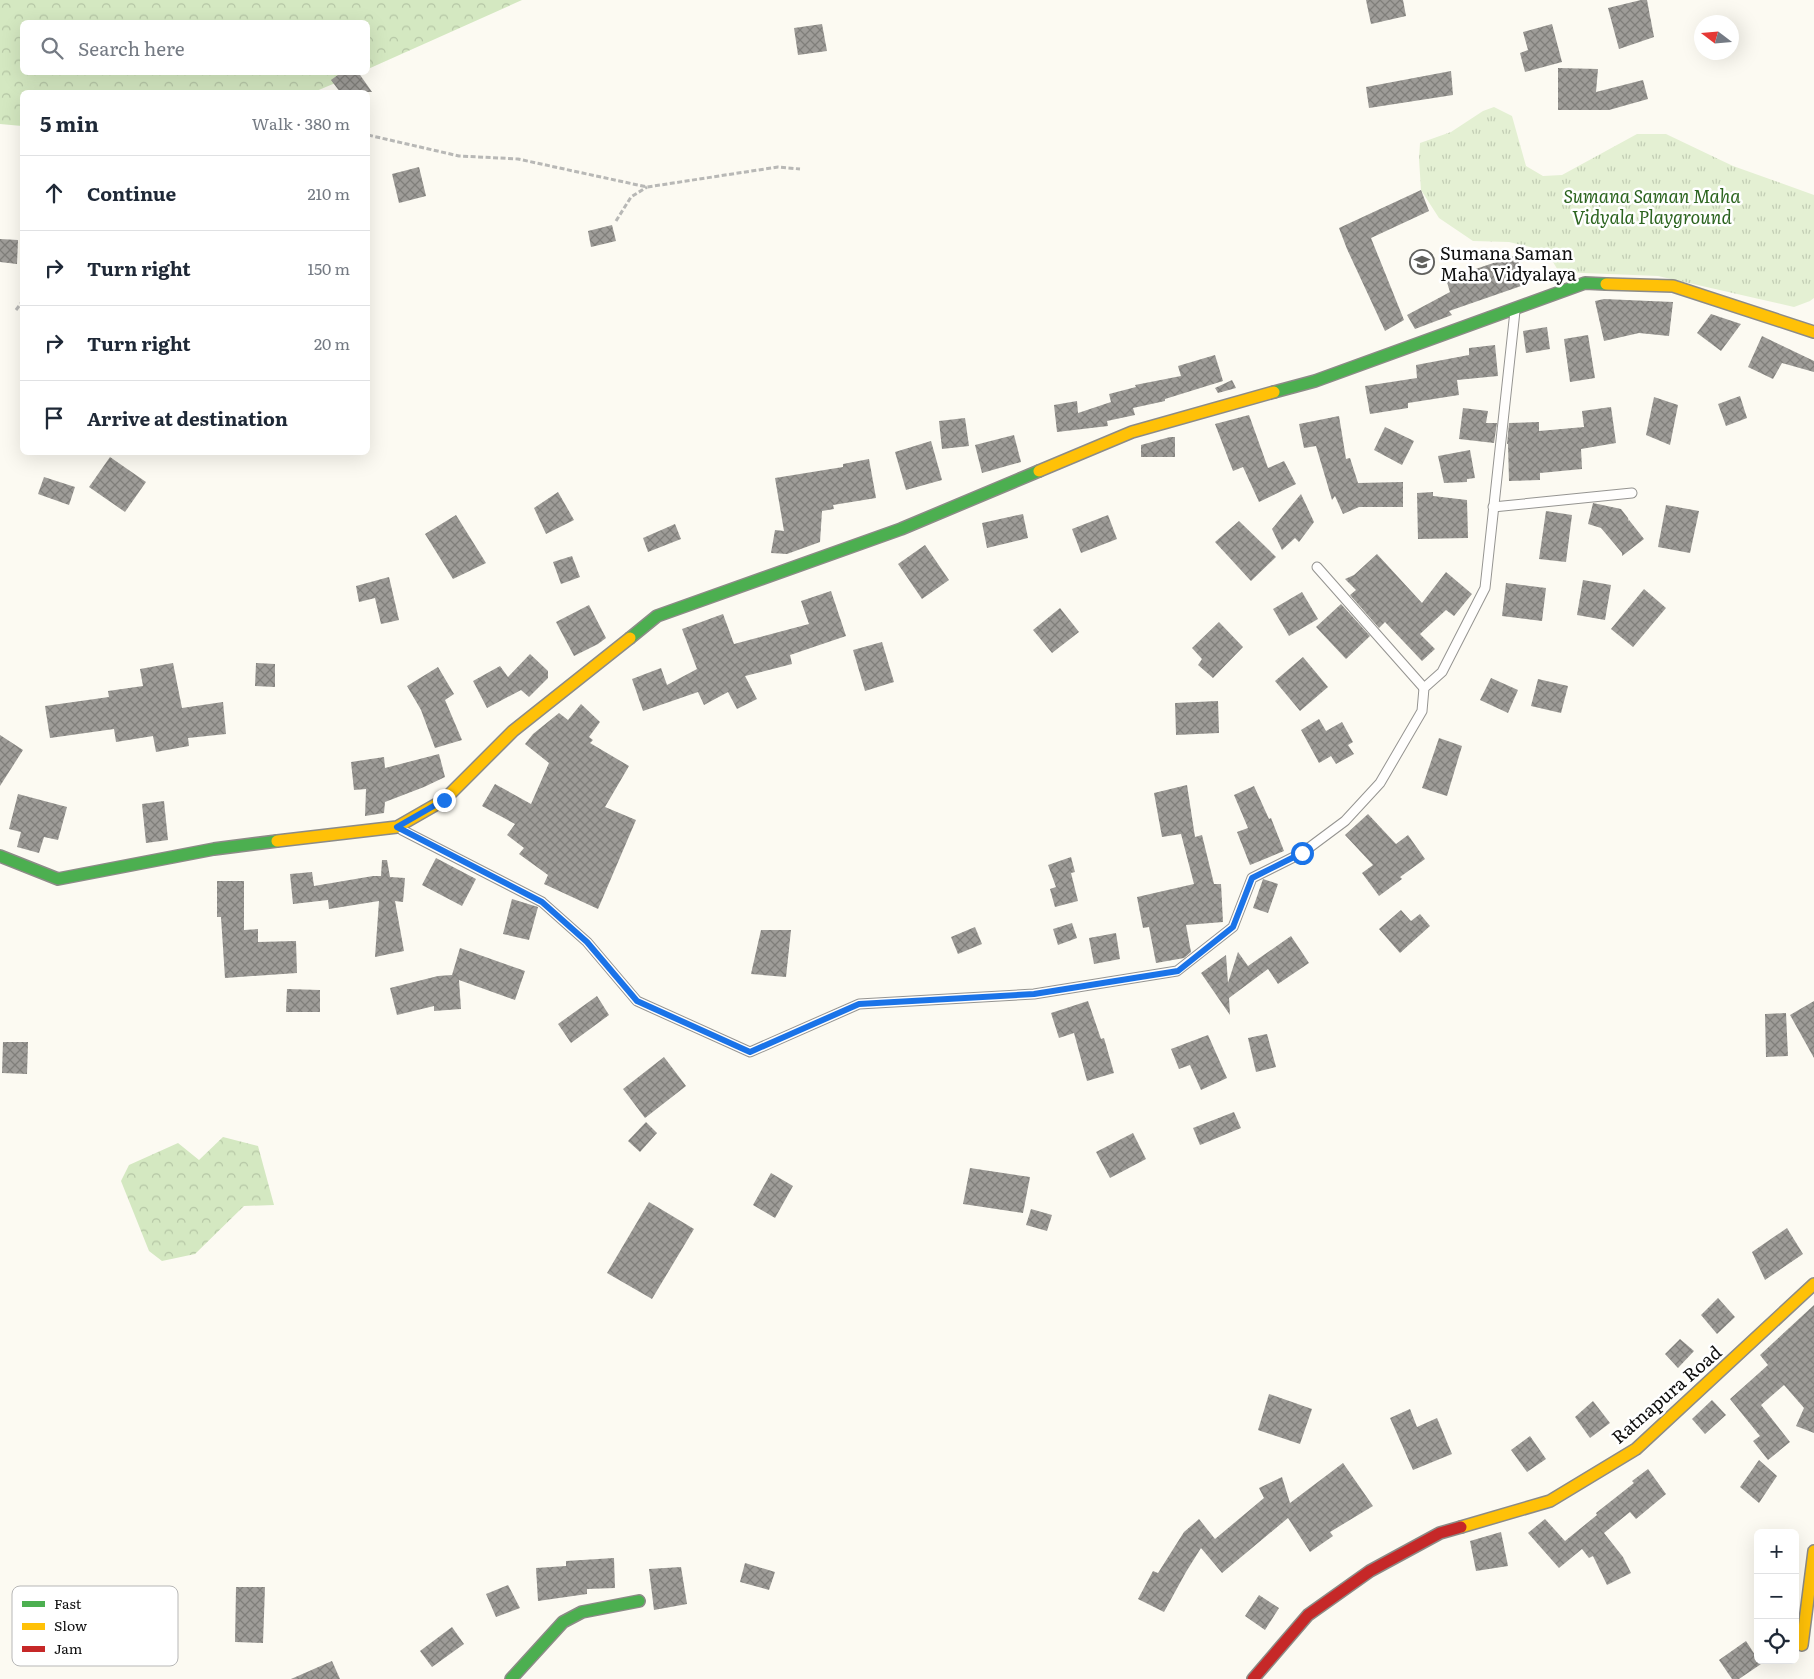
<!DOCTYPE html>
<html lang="en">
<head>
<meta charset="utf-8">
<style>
	body { margin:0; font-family:Literata,serif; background:#f6f6f7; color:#1f2937 }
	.controls { position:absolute; right:15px; bottom:15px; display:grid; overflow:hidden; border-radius:8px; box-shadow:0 5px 20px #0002 }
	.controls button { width:45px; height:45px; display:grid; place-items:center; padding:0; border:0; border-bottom:1px solid #e0e1e3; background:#fff; color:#1f2937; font:25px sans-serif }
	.compass { position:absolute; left:1694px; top:15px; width:45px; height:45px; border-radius:50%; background:#fff; box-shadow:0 5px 20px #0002; rotate:286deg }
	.stop { position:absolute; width:15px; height:15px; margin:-11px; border:4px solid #1a73e8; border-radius:50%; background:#fff }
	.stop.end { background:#1a73e8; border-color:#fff; box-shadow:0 1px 5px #0008 }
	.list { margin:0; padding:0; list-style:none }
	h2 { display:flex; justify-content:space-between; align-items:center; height:65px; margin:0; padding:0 20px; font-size:21px }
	h2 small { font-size:16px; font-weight:400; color:#747a83 }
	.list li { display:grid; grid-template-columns:32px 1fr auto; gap:15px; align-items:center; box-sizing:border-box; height:75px; padding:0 20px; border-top:1px solid #e0e1e3 }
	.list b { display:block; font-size:19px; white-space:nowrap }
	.list em { font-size:16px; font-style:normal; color:#747a83 }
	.icon { flex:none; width:28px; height:28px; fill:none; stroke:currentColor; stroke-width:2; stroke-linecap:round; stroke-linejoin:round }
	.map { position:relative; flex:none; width:1814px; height:1679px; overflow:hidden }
	.search { position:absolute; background:#fff; box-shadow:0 5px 20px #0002; left:20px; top:20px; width:350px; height:55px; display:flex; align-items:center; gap:12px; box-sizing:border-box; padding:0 18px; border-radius:8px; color:#747a83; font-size:19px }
	.panel { position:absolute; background:#fff; box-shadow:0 5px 20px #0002; left:20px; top:90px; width:350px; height:365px; border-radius:8px }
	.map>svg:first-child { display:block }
	.grass { fill:url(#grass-tufts) }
	.forest { fill:url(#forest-crowns) }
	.building { fill:url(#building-cross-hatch) }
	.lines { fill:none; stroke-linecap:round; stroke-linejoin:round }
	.lane-casing { stroke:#959491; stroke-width:11 }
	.fast-casing { stroke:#8c8b87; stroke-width:14 }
	.slow-casing { stroke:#8c8b87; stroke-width:14 }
	.jam-casing { stroke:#8c8b87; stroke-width:14 }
	.path { stroke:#b8b8b6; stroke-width:3; stroke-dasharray:5 2.5; stroke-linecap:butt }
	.lane { stroke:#fffefd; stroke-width:9 }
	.fast { stroke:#4caf50; stroke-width:11 }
	.slow { stroke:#ffc107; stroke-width:11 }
	.jam { stroke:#c62828; stroke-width:11 }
	.route { stroke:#1a73e8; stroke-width:6 }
	.labels { text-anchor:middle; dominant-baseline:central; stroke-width:5; stroke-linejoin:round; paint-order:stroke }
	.park-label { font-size:18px; font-style:italic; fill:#2c641f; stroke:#fff }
	.poi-label { font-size:18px; fill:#0e0e0e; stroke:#fff; text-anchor:start }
	.street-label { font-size:18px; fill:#0e0e0e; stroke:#fff }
	.key { fill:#fff; stroke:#b7b7b7; stroke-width:1 }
	.key-label { font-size:14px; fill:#0e0e0e }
</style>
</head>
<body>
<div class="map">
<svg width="1814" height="1679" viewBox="0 0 1814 1679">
	<defs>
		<pattern id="grass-tufts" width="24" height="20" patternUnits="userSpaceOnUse" patternTransform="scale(1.25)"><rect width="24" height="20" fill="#e4f0d3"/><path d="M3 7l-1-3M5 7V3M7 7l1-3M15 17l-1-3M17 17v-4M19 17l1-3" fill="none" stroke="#c2cdb4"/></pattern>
		<pattern id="forest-crowns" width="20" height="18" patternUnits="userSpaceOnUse" patternTransform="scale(1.25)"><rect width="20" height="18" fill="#d4e8c1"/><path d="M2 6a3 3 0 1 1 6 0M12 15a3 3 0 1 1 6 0" fill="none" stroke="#b5c6a5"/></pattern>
		<pattern id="building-cross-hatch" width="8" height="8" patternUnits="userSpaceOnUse" patternTransform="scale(1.25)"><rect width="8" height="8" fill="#9e9c98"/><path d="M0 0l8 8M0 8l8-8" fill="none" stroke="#7f7e7a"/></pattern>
	</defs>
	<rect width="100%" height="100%" fill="#fcfaf2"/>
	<polygon class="grass" points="1494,107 1512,116 1526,166 1543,176 1562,175 1637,134 1666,134 1733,166 1814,195 1814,298 1810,301 1794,307 1658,276 1559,272 1550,257 1538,249 1509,242 1473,241 1439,218 1421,190 1419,159 1420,143 1451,132 1483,111"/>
	<g class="forest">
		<polygon points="0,0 522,0 368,69 368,22 22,22 22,72 359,73 314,92 22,92 22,126 0,124"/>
		<polygon points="223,1137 258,1146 274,1205 244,1206 195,1254 162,1261 149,1251 121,1181 129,1165 178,1143 199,1160"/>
	</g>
	<g class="building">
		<polygon points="1366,0 1403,0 1406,16 1371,24"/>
		<polygon points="1641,0 1647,0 1654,37 1619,49 1608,8"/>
		<polygon points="822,24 827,51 798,55 794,28"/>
		<polygon points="1552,24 1562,62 1525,72 1520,53 1528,50 1523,32"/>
		<polygon points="1558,68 1598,69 1596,92 1643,80 1648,99 1609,110 1558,110"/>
		<polygon points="1451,71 1453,95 1369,108 1366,87"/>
		<polygon points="342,72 358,72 372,92 340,92 331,80"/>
		<polygon points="419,167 426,196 399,203 392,174"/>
		<polygon points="1421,190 1429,211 1371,238 1404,320 1385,331 1347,249 1339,228"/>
		<polygon points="612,225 616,241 591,247 588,231"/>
		<polygon points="0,239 18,240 17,264 0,262"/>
		<polygon points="1517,255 1524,285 1449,311 1452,315 1415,329 1407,315 1450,292 1446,279"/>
		<polygon points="1604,299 1673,302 1669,336 1639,333 1604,341 1595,301"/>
		<polygon points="1711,314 1741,324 1721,351 1697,333"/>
		<polygon points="1547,327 1550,349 1526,353 1523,331"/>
		<polygon points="1588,335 1595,378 1570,382 1564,339"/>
		<polygon points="1762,336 1814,361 1814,372 1782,363 1773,379 1748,367"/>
		<polygon points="1495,345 1498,376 1457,380 1459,395 1408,403 1408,408 1370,414 1365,386 1417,378 1416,365 1469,355 1469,348"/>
		<polygon points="1215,355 1223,381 1165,399 1165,401 1133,408 1135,415 1107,421 1108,426 1057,432 1054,405 1077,401 1078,413 1111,402 1109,394 1136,387 1135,385 1181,376 1178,366"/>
		<polygon points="1232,380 1236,388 1218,393 1215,388"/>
		<polygon points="1740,396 1747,418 1726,426 1718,404"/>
		<polygon points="1654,397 1678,405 1670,445 1646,435"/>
		<polygon points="1611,407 1616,443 1581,449 1582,469 1540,473 1540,480 1509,481 1508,444 1507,444 1509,423 1539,422 1539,431 1584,427 1582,411"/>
		<polygon points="1463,408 1488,411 1486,423 1497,423 1494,443 1459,439"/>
		<polygon points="1249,415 1268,468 1284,461 1296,484 1259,502 1243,467 1233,471 1215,424"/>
		<polygon points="1339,416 1346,459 1350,458 1358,483 1403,482 1403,507 1359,507 1343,514 1335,496 1332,500 1316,446 1304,448 1299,424"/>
		<polygon points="965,418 969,446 942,449 939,421"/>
		<polygon points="1385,427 1414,441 1402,465 1374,450"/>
		<polygon points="1014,435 1021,462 982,473 975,445"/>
		<polygon points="1170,437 1175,437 1175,457 1141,457 1141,445"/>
		<polygon points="931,441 942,480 906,490 895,452"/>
		<polygon points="1470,450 1475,478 1467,479 1467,482 1444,483 1438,456"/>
		<polygon points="110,457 146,482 125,512 89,487"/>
		<polygon points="869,459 876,498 833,505 834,509 822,511 820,542 787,554 771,553 775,530 784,531 775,478 843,467 843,464"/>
		<polygon points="44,477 75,487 69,505 38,494"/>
		<polygon points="558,492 574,520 546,534 534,508"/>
		<polygon points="1433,492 1433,496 1467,500 1468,538 1418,539 1417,493"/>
		<polygon points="1301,494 1314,522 1299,542 1295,538 1282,550 1272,529"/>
		<polygon points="1593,503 1621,509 1628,518 1629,522 1629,520 1644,539 1622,556 1622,553 1601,528 1588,524"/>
		<polygon points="1666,505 1699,511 1690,553 1658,547"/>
		<polygon points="1546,511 1572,515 1566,562 1539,559"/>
		<polygon points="1023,514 1028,538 987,548 982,523"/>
		<polygon points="456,515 486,563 453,579 425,534"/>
		<polygon points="1108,515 1117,539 1081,553 1072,529"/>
		<polygon points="1239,521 1276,557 1251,581 1215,542"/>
		<polygon points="675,524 681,539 648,552 643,538"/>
		<polygon points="925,545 949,580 922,599 898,564"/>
		<polygon points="1377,554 1422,603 1446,572 1472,594 1454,616 1446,610 1420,634 1435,649 1422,661 1385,622 1379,628 1350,595 1356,590 1345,579 1354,575"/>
		<polygon points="572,556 580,577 561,584 553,562"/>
		<polygon points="389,577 399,620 381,624 375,598 359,602 356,586"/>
		<polygon points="1583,580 1611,585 1605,620 1577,615"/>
		<polygon points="1506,583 1546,588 1542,621 1502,616"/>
		<polygon points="1644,589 1666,608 1633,647 1611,629"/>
		<polygon points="831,591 846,636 790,655 792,664 745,676 757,699 737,709 728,692 704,705 698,692 643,711 632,679 661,668 667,685 697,669 682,629 723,614 734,644 809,624 801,601"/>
		<polygon points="1302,592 1318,619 1289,636 1273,609"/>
		<polygon points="1341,604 1370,636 1346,659 1316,627"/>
		<polygon points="589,605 606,638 598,644 574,656 556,622"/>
		<polygon points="1060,608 1079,632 1052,653 1033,630"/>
		<polygon points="1219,622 1243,647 1213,678 1198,665 1202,659 1192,648"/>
		<polygon points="882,642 894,682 865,691 853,650"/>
		<polygon points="530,654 548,671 548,678 529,697 521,690 487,708 473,681 500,666 508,677"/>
		<polygon points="1303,657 1328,687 1300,711 1275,681"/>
		<polygon points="173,663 182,708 223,702 226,734 188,738 189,746 156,752 153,736 116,742 114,729 50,738 45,706 109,697 108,691 143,686 140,669"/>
		<polygon points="256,663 275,664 275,687 255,686"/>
		<polygon points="438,667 454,694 445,700 462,740 435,748 421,710 407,686"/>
		<polygon points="1491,678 1518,690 1508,713 1480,700"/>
		<polygon points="1538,679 1568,686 1561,713 1531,706"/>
		<polygon points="1218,701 1219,733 1176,735 1175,703"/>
		<polygon points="581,704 600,722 589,737 593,740 590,743 629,766 605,807 636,820 598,909 544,884 548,875 519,854 524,848 507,835 515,824 482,806 495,784 531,804 549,763 525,744 533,734 559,713 568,720"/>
		<polygon points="1319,719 1326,731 1342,722 1353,742 1348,745 1354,754 1336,764 1331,756 1319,763 1301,730"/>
		<polygon points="0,735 23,750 0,786"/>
		<polygon points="1439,738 1462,746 1447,796 1422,788"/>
		<polygon points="439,754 445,777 424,787 385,802 384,813 365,816 366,789 354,790 351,762 384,757 385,768"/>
		<polygon points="1187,785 1195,837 1202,835 1214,884 1221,884 1223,922 1186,925 1191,952 1184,958 1156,963 1149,927 1143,928 1137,897 1194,884 1181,834 1162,837 1154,793"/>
		<polygon points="1254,786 1269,819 1271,818 1284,851 1250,865 1237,832 1248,828 1234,795"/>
		<polygon points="18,794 67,807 58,840 44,837 39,853 17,847 21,832 9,829"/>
		<polygon points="164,801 168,840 146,843 142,804"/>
		<polygon points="1368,814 1396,844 1408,835 1425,859 1400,877 1402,879 1379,896 1362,873 1373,865 1345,835"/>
		<polygon points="1071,857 1075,872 1071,873 1078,901 1055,907 1050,889 1056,887 1048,865"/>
		<polygon points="436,858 476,879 462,906 422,885"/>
		<polygon points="382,860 387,860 390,877 405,878 403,902 395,901 404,951 375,957 379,901 329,909 328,900 293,904 290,874 312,872 314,886 373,876 381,876"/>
		<polygon points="1263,879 1278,884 1268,913 1253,908"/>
		<polygon points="217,881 244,881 244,930 258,929 258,942 296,941 297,973 225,978 221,917 217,917"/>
		<polygon points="512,899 538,907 529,940 503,934"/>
		<polygon points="1401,910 1411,921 1420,914 1430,926 1400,953 1379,929"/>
		<polygon points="1072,923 1077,938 1058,945 1053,929"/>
		<polygon points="975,927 982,944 958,954 951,937"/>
		<polygon points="761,930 791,930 786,977 751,974"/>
		<polygon points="1116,933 1120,959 1094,964 1089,938"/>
		<polygon points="1291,936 1309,963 1278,984 1268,969 1229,998 1230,1015 1201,973 1226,955 1228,983 1238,952 1248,966"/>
		<polygon points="460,948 525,971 515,1000 459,980 461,1009 434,1011 434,1006 397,1015 390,988 438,976 452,975"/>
		<polygon points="287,989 320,990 320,1012 286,1012"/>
		<polygon points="597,996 609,1015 571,1043 558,1024"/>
		<polygon points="1088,1001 1101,1039 1104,1038 1114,1073 1087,1081 1074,1033 1059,1038 1051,1013"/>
		<polygon points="1814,1001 1814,1058 1790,1015"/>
		<polygon points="1786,1013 1788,1056 1766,1057 1765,1014"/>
		<polygon points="1267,1034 1276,1067 1256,1072 1248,1038"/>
		<polygon points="1208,1035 1227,1078 1201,1090 1190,1065 1179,1069 1171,1049"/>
		<polygon points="3,1042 28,1042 27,1074 2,1073"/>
		<polygon points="664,1057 686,1086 645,1118 623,1089"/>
		<polygon points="1234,1112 1241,1128 1200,1145 1193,1128"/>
		<polygon points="646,1122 657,1133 640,1152 628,1141"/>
		<polygon points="1133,1133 1146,1159 1110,1178 1096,1152"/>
		<polygon points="970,1168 1030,1177 1023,1213 963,1204"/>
		<polygon points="771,1173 793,1186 775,1218 753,1205"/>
		<polygon points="649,1202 694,1229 652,1299 607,1273"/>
		<polygon points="1031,1209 1052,1215 1047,1231 1026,1225"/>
		<polygon points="1787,1228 1803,1254 1765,1280 1752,1252"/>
		<polygon points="1718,1298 1735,1317 1717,1334 1701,1315"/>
		<polygon points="1814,1305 1814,1433 1796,1426 1804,1408 1784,1385 1761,1405 1790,1442 1768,1460 1753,1441 1760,1436 1730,1399 1768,1365 1760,1355"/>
		<polygon points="1680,1339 1694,1351 1678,1368 1665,1354"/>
		<polygon points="1269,1394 1312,1409 1300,1444 1258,1430"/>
		<polygon points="1712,1400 1726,1415 1705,1434 1692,1419"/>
		<polygon points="1593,1401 1610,1423 1590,1438 1575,1417"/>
		<polygon points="1410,1409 1417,1427 1437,1418 1452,1454 1413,1470 1390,1418"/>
		<polygon points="1530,1436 1546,1459 1527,1472 1511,1450"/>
		<polygon points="1759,1460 1777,1476 1759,1503 1740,1487"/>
		<polygon points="1343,1463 1373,1506 1330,1532 1333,1536 1310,1552 1288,1518 1222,1573 1201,1548 1186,1572 1164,1612 1138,1599 1153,1571 1158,1573 1184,1532 1199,1519 1215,1539 1264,1498 1259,1488 1282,1477 1290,1503"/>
		<polygon points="1648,1469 1666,1494 1636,1519 1630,1512 1604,1533 1623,1557 1631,1573 1607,1585 1593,1556 1589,1558 1582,1549 1559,1568 1528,1533 1545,1519 1565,1541 1597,1515 1596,1513 1634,1483 1632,1481"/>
		<polygon points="1501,1532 1508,1566 1476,1571 1470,1541"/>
		<polygon points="614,1558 615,1588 587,1589 587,1594 538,1601 536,1568 566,1566 566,1561"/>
		<polygon points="745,1563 775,1572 769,1590 740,1582"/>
		<polygon points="681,1567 687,1604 654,1610 649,1569"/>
		<polygon points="508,1585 520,1608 496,1617 486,1594"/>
		<polygon points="236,1587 265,1587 263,1643 235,1642"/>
		<polygon points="1259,1595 1279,1608 1265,1630 1245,1616"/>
		<polygon points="452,1627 464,1644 432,1667 420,1651"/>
		<polygon points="1746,1641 1761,1664 1739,1679 1732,1679 1719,1660"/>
		<polygon points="332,1661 340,1679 291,1679"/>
	</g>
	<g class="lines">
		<defs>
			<g id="lane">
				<polyline points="1493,507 1632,493"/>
				<polyline points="1317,567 1424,688"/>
				<polyline points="402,830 542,902 587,942 637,1001 750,1052 859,1004 1034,994 1177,971 1233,927 1252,878 1302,853 1345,821 1380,783 1422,711 1424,688 1442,672 1485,588 1515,311"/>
			</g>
			<g id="fast">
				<polyline points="1274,392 1315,381 1585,283 1606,284"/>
				<polyline points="630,638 657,616 901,529 1039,471"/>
				<polyline points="0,856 58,879 214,849 277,841"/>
				<polyline points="511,1679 563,1622 582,1612 639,1601"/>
			</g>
			<g id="slow">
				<polyline points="1606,284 1673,286 1814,332"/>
				<polyline points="1039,471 1132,432 1274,392"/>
				<polyline points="277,841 397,827 444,800 513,731 630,638"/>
				<polyline points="1461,1527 1550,1501 1636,1449 1814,1284"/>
				<polyline points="1802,1645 1814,1551"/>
			</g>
			<polyline id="jam" points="1253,1679 1308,1615 1370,1571 1440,1533 1461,1527"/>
		</defs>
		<use href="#lane" class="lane-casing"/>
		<use href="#fast" class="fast-casing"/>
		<use href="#slow" class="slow-casing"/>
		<use href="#jam" class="jam-casing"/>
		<g class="path">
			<polyline points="368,135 459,156 518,159 647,187 778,167 800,169"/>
			<polyline points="616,221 631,197 647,187"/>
			<polyline points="16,310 22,302"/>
		</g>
		<use href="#lane" class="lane"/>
		<use href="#fast" class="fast"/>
		<use href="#slow" class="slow"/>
		<use href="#jam" class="jam"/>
	</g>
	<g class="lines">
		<polyline class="route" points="444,800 397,827 542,902 587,942 637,1001 750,1052 859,1004 1034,994 1178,971 1233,927 1252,878 1302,853"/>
	</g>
	<defs>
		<symbol id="school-ring" viewBox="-11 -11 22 22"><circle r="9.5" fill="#fff" stroke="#61615e" stroke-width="1.5"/><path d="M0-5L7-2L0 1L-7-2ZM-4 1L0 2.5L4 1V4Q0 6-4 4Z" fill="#61615e"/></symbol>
	</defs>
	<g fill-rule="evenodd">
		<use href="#school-ring" x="1408" y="248" width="28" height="28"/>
	</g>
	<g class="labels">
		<g class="park-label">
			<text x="1652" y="195">Sumana Saman Maha<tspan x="1652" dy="21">Vidyala Playground</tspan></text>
		</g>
		<g class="poi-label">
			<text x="1440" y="252">Sumana Saman<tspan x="1440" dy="21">Maha Vidyalaya</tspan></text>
		</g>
		<g class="street-label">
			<text transform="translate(1666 1394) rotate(-41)">Ratnapura Road</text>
		</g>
	</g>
	<rect x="12" y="1586" width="166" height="80" rx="8" class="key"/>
	<rect x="22" y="1601" width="23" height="6" fill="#4caf50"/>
	<rect x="22" y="1623" width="23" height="7" fill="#ffc107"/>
	<rect x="22" y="1646" width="23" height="6" fill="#c62828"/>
	<g class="key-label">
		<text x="54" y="1609">Fast</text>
		<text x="54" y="1631">Slow</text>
		<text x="54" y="1654">Jam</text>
	</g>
</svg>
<div class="controls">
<button>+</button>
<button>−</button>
<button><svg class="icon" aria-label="locate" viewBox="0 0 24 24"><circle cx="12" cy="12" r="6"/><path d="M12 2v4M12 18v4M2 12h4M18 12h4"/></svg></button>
</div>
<svg class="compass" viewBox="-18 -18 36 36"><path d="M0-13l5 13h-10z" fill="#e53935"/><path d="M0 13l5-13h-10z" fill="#747a83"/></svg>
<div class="stop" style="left:1302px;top:853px"></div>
<div class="stop end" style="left:444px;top:800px"></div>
<div class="search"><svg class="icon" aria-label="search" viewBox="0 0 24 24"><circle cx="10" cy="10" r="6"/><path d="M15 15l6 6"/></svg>Search here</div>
<section class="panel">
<h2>5 min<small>Walk · 380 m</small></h2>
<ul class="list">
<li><svg class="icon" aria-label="ahead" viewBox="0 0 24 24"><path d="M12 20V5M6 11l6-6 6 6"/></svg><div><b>Continue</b></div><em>210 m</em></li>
<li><svg class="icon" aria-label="right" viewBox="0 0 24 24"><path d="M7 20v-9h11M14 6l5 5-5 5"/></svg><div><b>Turn right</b></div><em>150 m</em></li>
<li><svg class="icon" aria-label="right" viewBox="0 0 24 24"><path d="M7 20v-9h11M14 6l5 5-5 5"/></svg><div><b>Turn right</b></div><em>20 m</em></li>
<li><svg class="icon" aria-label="arrive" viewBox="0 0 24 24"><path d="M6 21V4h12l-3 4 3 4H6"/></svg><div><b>Arrive at destination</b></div></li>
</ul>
</section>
</div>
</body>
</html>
